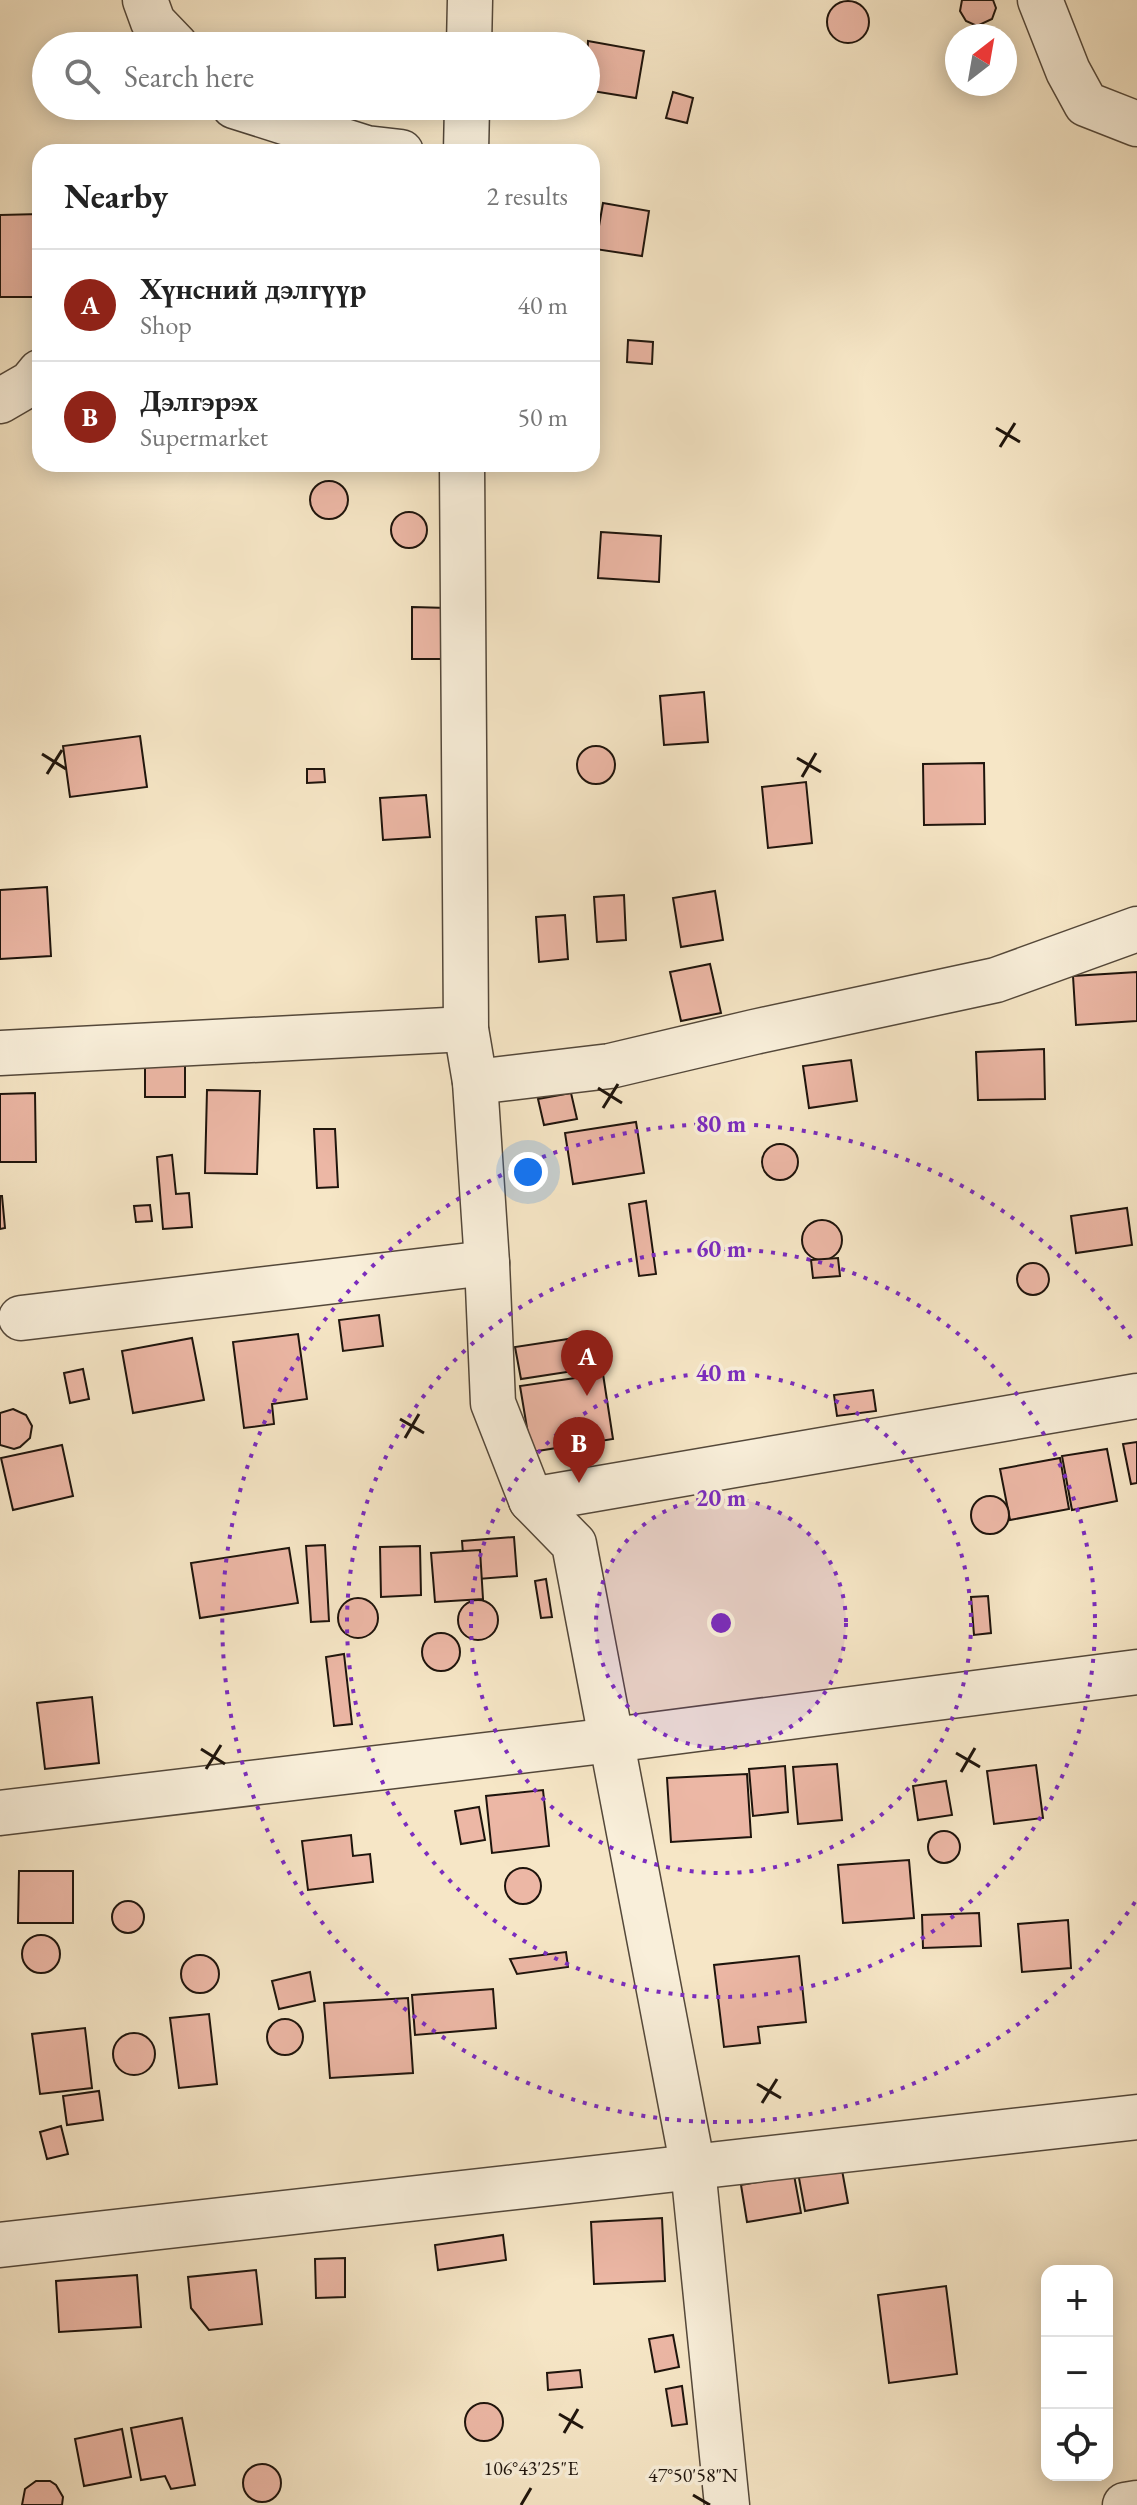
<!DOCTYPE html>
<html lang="en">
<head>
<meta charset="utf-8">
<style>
	body { margin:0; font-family:"EB Garamond",serif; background:#f2f2f2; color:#222 }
	.controls { position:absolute; right:24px; bottom:24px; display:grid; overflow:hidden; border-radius:16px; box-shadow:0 4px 20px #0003 }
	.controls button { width:72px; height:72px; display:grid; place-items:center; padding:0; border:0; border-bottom:2px solid #e0e0e0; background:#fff; color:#222; font:40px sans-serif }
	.compass { position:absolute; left:945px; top:24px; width:72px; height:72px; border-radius:50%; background:#fff; box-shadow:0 4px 20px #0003; rotate:31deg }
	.you { position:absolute; left:528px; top:1172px; width:28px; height:28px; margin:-20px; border:6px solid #fff; border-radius:50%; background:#1a73e8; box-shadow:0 0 0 12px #1a73e833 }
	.badge { display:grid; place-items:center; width:52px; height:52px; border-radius:50%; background:#8f2418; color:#fff; font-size:26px; font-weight:700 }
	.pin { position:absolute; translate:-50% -66px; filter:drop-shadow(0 2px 4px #0008) }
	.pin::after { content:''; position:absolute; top:42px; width:28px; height:24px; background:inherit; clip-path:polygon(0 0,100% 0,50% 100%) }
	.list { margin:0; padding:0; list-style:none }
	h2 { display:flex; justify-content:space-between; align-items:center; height:104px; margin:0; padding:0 32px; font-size:34px }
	h2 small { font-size:26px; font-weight:400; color:#767676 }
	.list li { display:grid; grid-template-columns:52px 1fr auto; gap:24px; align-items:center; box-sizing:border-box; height:112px; padding:0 32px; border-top:2px solid #e0e0e0 }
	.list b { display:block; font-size:30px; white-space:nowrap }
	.list p { margin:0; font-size:26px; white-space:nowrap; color:#767676 }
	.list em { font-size:26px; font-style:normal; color:#767676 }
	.icon { flex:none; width:44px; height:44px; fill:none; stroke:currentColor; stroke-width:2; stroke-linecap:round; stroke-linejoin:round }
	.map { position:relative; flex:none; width:1137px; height:2505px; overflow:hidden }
	.search { position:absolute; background:#fff; box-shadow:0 4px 20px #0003; left:32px; top:32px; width:568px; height:88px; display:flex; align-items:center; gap:20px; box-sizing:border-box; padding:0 28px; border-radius:44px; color:#767676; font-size:30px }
	.panel { position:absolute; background:#fff; box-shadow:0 4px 20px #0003; left:32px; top:144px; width:568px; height:328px; border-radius:24px }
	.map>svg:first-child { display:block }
	.building { fill:#ecb7a5; stroke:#1e140c; stroke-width:2 }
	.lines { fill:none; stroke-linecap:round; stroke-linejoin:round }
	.minor-casing { stroke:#54483a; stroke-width:47 }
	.minor { stroke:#f9efda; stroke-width:44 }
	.ticks { fill:none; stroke:#1e140c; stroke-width:3 }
	.ring { fill:none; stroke:#7b2cbf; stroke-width:4; stroke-dasharray:4 8 }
	.ticks-label { font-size:20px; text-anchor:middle; fill:#1e140c; stroke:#f9efda; stroke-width:7; stroke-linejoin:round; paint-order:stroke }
	.centre { fill:#7b2cbf; stroke:#f9efda; stroke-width:4 }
	.ring-label { font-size:24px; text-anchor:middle; font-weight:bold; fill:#7b2cbf; stroke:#f9efda; stroke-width:7; stroke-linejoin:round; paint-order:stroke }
</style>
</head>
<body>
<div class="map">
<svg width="1137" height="2505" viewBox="0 0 1137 2505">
	<rect width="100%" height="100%" fill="#f6e6c6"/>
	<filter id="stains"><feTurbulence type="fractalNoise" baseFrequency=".0025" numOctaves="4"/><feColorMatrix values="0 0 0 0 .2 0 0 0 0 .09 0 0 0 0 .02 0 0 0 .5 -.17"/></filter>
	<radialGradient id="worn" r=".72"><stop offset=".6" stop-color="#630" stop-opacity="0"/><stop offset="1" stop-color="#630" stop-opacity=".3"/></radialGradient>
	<g class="building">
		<polygon points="962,0 993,0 996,8 992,19 977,26 966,21 960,11"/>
		<circle cx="848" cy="22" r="21"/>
		<polygon points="588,41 644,51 636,98 586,90"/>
		<polygon points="673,92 693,98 687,123 666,118"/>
		<polygon points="297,106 352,106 352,115 296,113"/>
		<polygon points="603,203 649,211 642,256 595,249"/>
		<polygon points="40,214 40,297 0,297 0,215"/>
		<polygon points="628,340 653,342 652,364 627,362"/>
		<circle cx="329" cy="500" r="19"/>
		<circle cx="409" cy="530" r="18"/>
		<polygon points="601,532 661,536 659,582 598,578"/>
		<polygon points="412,607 448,608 447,659 412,659"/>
		<polygon points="704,692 708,742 664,745 660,696"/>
		<polygon points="140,736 147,787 70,797 63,746"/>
		<circle cx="596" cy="765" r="19"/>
		<polygon points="984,763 985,824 924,825 923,764"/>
		<polygon points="307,769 324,769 325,782 307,783"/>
		<polygon points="806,782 812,843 768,848 762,787"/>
		<polygon points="426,795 430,837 383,840 380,798"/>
		<polygon points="47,887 51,956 0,959 0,890"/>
		<polygon points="715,891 723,940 681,947 673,898"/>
		<polygon points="624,895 626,940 597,942 594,897"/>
		<polygon points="565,915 568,959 539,962 536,917"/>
		<polygon points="710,964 721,1013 681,1021 670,972"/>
		<polygon points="1137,972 1137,1021 1076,1025 1073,976"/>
		<polygon points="1044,1049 1045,1099 978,1100 976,1052"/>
		<rect x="145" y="1055" width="40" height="42"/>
		<polygon points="851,1060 857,1101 809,1108 803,1066"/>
		<polygon points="207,1090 260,1091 257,1174 205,1173"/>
		<polygon points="35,1093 36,1162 0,1162 0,1094"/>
		<polygon points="571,1093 577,1119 544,1125 538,1099"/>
		<polygon points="636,1122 644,1173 573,1184 565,1133"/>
		<polygon points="314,1129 335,1129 338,1187 317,1188"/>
		<circle cx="780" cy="1162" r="18"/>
		<polygon points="172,1155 176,1194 189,1193 192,1227 163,1229 157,1157"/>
		<polygon points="0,1196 2,1196 5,1228 0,1229"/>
		<polygon points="646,1201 656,1274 639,1276 629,1204"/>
		<polygon points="150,1205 152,1221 136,1222 134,1206"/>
		<polygon points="1127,1208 1132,1245 1076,1253 1071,1216"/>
		<circle cx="822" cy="1240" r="20"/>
		<polygon points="838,1258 840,1276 813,1278 811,1260"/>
		<circle cx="1033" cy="1279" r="16"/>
		<polygon points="379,1315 383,1346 343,1351 339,1320"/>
		<polygon points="298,1334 307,1399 272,1404 274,1424 244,1428 233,1342"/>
		<polygon points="588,1336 593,1368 521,1379 515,1347"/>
		<polygon points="192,1338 204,1400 133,1413 122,1351"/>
		<polygon points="83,1369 89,1399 70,1403 64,1373"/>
		<polygon points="603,1374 613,1439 531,1452 520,1386"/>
		<polygon points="873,1390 876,1411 837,1416 834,1395"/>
		<polygon points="13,1409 26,1415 32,1426 30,1438 20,1447 14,1449 0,1445 0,1413"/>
		<polygon points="1137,1442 1137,1483 1131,1484 1123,1444"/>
		<polygon points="62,1445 73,1496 13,1510 1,1458"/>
		<polygon points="1107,1449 1117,1501 1072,1510 1062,1456"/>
		<polygon points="1060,1458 1069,1509 1010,1520 1000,1469"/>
		<circle cx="990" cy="1515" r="19"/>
		<polygon points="514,1537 517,1576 465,1580 462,1541"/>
		<polygon points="325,1545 329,1621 311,1622 306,1546"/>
		<polygon points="420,1546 421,1595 381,1597 380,1547"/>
		<polygon points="289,1548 298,1603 200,1618 191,1563"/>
		<polygon points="480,1550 483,1599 435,1602 431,1553"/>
		<polygon points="546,1579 552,1617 541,1618 535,1581"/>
		<polygon points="988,1596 991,1633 974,1635 971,1597"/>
		<circle cx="358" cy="1618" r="20"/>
		<circle cx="478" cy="1620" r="20"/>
		<circle cx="441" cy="1652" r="19"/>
		<polygon points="344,1654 352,1724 334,1726 326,1657"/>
		<polygon points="92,1697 99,1763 45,1769 37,1703"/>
		<polygon points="837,1764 842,1820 798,1824 793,1767"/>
		<polygon points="1036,1765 1043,1818 994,1824 987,1771"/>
		<polygon points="785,1766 788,1812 753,1816 749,1769"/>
		<polygon points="747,1774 751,1837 671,1842 667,1778"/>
		<polygon points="946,1781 952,1815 918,1820 913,1786"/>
		<polygon points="543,1790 549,1846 492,1853 486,1796"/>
		<polygon points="479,1807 485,1840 461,1844 455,1811"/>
		<circle cx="944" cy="1847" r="16"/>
		<polygon points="351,1835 353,1856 370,1854 373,1882 308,1890 302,1841"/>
		<polygon points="909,1860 914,1918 843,1923 838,1865"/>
		<circle cx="523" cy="1886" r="18"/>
		<polygon points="19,1871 73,1871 73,1923 18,1923"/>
		<circle cx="128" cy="1917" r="16"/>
		<polygon points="979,1913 981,1946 923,1948 922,1915"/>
		<polygon points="1068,1920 1071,1968 1022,1972 1018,1924"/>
		<circle cx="41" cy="1954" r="19"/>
		<polygon points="566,1952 568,1967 517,1974 510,1959"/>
		<circle cx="200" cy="1974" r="19"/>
		<polygon points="799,1956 806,2022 758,2027 760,2043 724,2047 714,1965"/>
		<polygon points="310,1972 315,2001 279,2009 272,1981"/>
		<polygon points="493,1989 496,2028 415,2035 412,1995"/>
		<polygon points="408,1998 413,2073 330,2078 324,2003"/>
		<polygon points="209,2014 217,2084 179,2088 170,2018"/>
		<circle cx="285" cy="2037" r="18"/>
		<polygon points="85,2028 92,2088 40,2094 32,2034"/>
		<circle cx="134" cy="2054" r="21"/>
		<polygon points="99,2091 103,2120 67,2125 63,2096"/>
		<polygon points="61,2126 68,2154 47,2159 40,2132"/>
		<polygon points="840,2159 848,2203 805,2211 797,2167"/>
		<polygon points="794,2175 801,2213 747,2222 741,2185"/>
		<polygon points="662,2218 665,2281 594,2284 591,2222"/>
		<polygon points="503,2235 506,2260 438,2270 435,2245"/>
		<polygon points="345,2258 345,2297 316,2298 315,2259"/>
		<polygon points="256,2270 262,2324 209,2330 191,2308 188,2277"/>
		<polygon points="137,2275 141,2327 59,2332 56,2281"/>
		<polygon points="946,2286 957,2374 889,2383 878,2295"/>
		<polygon points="673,2335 679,2367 655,2372 649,2339"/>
		<polygon points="580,2370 582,2387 548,2390 547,2373"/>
		<polygon points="682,2386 687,2424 672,2426 666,2389"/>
		<circle cx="484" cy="2422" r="19"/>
		<polygon points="182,2418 195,2485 171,2489 165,2476 141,2480 131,2428"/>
		<polygon points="122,2429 131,2477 84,2486 75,2439"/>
		<circle cx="262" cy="2483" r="19"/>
		<polygon points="36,2481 50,2481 56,2485 63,2497 62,2505 22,2505 25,2489"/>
	</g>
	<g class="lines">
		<defs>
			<g id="minor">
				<polyline points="145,0 153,22 176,46"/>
				<polyline points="1040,0 1068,71 1086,104 1137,124"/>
				<polyline points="469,46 470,0"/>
				<polyline points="234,106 366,148 401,152"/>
				<polyline points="466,152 467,106"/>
				<polyline points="0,401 31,383 40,372"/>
				<polyline points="462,464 466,1029 475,1082 487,1263 493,1403 531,1500 574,1544 693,2168 727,2505"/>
				<polyline points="0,1053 466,1029"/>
				<polyline points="475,1082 610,1066 754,1032 996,980 1137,929"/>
				<polyline points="21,1318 487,1263"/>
				<polyline points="531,1500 1137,1396"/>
				<polyline points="0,1813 612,1740 1137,1672"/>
				<polyline points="0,2245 1137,2117"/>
				<polyline points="1125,2505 1137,2503"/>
			</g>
		</defs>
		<use href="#minor" class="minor-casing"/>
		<use href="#minor" class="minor"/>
	</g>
	<path class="ticks" d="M 996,428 L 1020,442M 1000,447 L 1015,423M 42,754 L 66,769M 797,758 L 821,772M 47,774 L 62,750M 802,777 L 816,753M 598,1088 L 622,1103M 603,1108 L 618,1084M 400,1419 L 424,1433M 405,1438 L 419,1414M 201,1749 L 225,1764M 956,1753 L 980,1767M 206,1769 L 221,1745M 961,1772 L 975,1748M 757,2084 L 781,2098M 762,2103 L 777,2079M 559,2414 L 583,2428M 564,2433 L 578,2409M 693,2495 L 710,2505M 521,2505 L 531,2488"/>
	<circle cx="721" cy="1623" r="125" fill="#7b2cbf" fill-opacity=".12"/>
	<g class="ring">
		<circle cx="721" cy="1623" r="125"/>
		<circle cx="721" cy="1623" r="250"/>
		<circle cx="721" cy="1623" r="374"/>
		<path d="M1135 1902A499 499 0 1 1 1135 1344"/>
	</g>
	<g class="ticks-label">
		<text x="531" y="2475">106°43'25"E</text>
		<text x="693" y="2482">47°50'58"N</text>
	</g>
	<circle cx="721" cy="1623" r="12" class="centre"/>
	<g class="ring-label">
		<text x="721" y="1132">80 m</text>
		<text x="721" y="1257">60 m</text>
		<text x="721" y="1381">40 m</text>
		<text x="721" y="1506">20 m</text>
	</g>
	<rect width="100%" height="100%" filter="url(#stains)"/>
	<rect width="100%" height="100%" fill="url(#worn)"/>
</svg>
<div class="controls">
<button>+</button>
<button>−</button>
<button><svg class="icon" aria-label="locate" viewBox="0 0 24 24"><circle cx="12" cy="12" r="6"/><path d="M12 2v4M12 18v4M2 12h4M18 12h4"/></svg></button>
</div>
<svg class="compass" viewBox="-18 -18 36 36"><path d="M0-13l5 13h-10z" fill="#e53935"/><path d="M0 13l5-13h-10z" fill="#767676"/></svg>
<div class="you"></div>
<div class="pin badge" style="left:587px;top:1396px">A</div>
<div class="pin badge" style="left:579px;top:1483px">B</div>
<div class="search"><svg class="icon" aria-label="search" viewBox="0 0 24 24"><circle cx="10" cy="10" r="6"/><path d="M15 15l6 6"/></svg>Search here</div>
<section class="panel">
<h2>Nearby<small>2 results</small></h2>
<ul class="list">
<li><span class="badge">A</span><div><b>Хүнсний дэлгүүр</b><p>Shop</p></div><em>40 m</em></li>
<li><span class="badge">B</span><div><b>Дэлгэрэх</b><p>Supermarket</p></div><em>50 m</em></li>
</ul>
</section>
</div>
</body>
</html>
